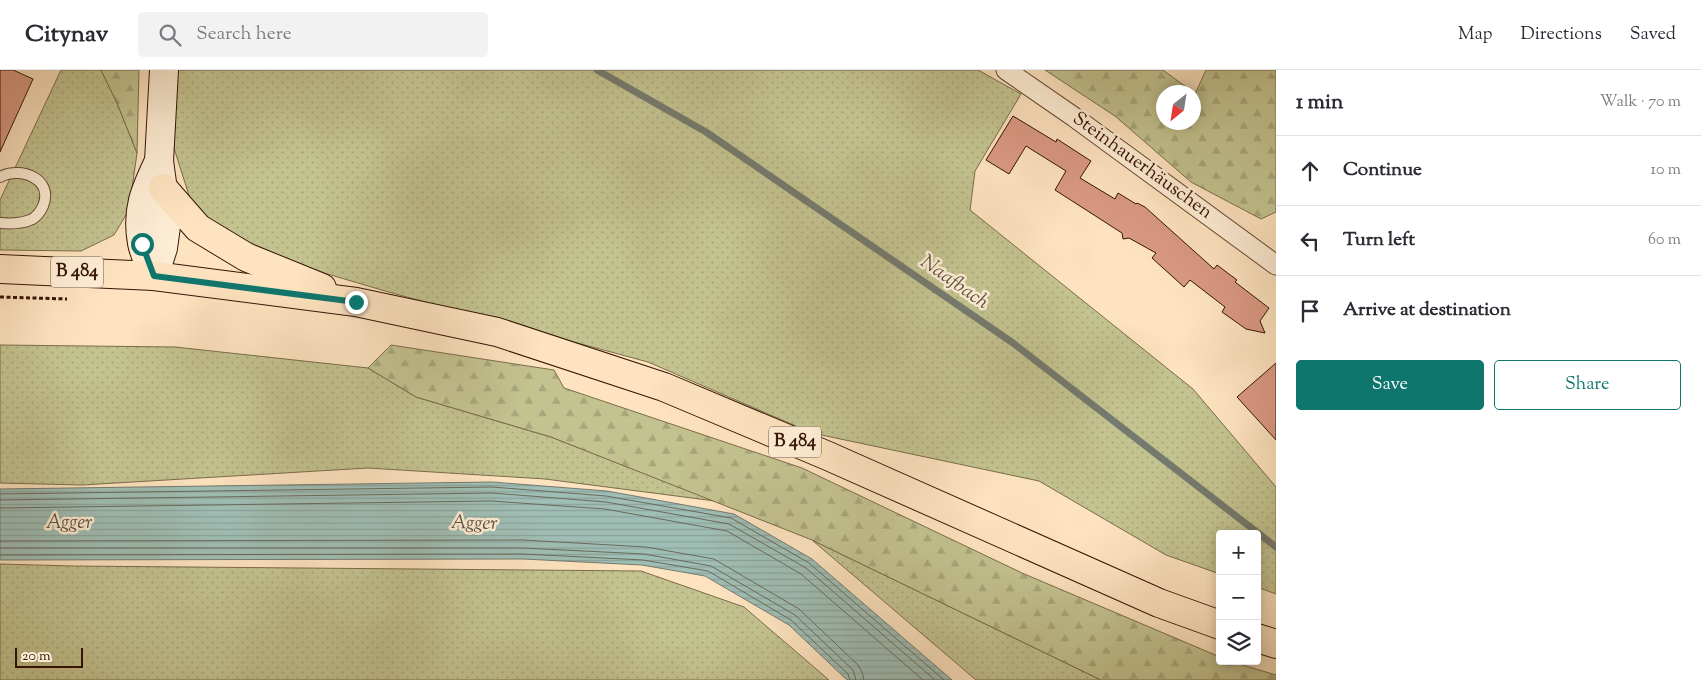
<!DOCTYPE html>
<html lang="en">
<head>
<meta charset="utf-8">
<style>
	body { margin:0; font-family:"Sorts Mill Goudy",serif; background:#f2f2f3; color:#2b2b33 }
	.controls { position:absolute; right:15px; bottom:15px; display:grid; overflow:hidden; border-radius:5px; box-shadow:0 2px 12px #0003 }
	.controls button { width:45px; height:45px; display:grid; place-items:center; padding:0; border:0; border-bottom:1px solid #e1e1e2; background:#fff; color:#2b2b33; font:25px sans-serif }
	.compass { position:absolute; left:1156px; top:15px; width:45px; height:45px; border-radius:50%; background:#fff; box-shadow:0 2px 12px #0003; rotate:210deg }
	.scale { position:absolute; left:15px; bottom:12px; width:68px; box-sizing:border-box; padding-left:5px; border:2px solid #361504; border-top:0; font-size:14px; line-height:18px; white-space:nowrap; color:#361504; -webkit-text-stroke:4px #feedd5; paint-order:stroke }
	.stop { position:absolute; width:15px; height:15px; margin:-11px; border:4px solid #0f766e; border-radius:50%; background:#fff }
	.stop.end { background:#0f766e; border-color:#fff; box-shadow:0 1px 5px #0008 }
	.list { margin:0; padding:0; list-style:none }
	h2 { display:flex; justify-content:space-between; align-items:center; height:65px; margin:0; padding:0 20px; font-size:21px }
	h2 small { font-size:16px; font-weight:400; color:#7c7c81 }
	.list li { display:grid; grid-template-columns:32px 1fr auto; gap:15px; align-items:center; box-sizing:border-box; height:70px; padding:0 20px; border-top:1px solid #e1e1e2 }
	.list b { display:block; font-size:19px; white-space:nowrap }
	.list em { font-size:16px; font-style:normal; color:#7c7c81 }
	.actions { display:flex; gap:10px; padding:15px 20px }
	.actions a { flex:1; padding:11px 0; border:1px solid #0f766e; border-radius:5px; text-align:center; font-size:18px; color:#0f766e }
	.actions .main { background:#0f766e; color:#fff }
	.icon { flex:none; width:28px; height:28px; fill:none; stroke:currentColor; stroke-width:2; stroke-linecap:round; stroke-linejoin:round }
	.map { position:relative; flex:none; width:1276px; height:610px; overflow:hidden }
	header { display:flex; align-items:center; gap:30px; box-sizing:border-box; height:70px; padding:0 25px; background:#fff; border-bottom:1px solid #e1e1e2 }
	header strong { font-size:24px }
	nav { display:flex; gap:28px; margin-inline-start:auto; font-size:18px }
	.search { width:350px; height:45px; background:#f2f2f3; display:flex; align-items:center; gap:12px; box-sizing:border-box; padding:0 18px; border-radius:5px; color:#7c7c81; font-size:19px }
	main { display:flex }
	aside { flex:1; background:#fff }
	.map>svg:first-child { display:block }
	.grass { fill:url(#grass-dots); stroke:#7c6c4a }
	.forest { fill:url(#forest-firs); stroke:#7c6c4a }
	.water { fill:url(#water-rules); stroke:#757a6e }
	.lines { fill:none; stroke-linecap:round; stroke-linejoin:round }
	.shore { stroke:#6a6a5c; stroke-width:1 }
	.stream { stroke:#757a6e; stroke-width:7 }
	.building { fill:#d99982; stroke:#361504 }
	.lane-casing { stroke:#684833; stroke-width:12 }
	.street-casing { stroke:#684833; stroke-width:21 }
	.secondary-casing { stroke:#361504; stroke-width:30 }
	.primary-casing { stroke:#361504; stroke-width:30 }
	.path { stroke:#361504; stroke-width:3; stroke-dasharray:4 2.5; stroke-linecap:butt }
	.lane { stroke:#feedd5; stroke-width:10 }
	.street { stroke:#feedd5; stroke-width:19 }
	.secondary { stroke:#feedd5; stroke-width:28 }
	.primary { stroke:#fde3bf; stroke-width:28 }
	.route { stroke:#0f766e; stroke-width:6 }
	.labels { text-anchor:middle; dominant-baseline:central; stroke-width:5; stroke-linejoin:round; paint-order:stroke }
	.shield { fill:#feedd5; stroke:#725643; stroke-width:1 }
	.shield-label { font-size:18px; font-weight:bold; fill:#361504 }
	.street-label { font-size:19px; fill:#361504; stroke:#feedd5 }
	.water-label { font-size:20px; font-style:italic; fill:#5b5042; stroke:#feedd5 }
</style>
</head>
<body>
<header>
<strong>Citynav</strong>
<div class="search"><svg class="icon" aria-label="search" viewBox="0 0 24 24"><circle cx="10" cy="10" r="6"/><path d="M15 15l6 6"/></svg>Search here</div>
<nav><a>Map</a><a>Directions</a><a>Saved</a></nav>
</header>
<main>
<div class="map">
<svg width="1276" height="610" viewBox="0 0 1276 610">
	<defs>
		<pattern id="grass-dots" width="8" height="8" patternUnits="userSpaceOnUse" patternTransform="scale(1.25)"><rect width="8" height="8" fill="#c3c390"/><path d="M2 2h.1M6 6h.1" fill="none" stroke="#a8a77b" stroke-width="1.8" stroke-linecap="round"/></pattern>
		<pattern id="forest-firs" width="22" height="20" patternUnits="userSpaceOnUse" patternTransform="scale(1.25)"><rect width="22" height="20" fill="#c3c390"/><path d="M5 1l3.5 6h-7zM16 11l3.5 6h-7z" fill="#a8a77b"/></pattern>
		<pattern id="water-rules" width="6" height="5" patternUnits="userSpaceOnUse" patternTransform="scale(1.25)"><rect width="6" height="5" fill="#9fbeb5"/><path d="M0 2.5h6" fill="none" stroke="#8aa29a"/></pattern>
	</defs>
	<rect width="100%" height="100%" fill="#fde3bf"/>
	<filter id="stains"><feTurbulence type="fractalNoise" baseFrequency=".004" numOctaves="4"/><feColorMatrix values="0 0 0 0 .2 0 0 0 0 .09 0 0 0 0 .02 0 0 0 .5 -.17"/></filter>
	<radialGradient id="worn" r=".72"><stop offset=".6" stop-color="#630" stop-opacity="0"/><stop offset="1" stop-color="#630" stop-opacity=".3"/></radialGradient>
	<g class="grass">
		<polygon points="61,0 101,0 117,33 137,83 129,140 114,165 81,181 0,180 0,130"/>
		<polygon points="177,0 978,0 1021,24 975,101 970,140 1193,319 1276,417 1276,524 1257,517 1257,464 1220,464 1220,504 1166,485 1039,411 812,363 648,292 392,223 324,203 222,164 193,138 174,78"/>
		<polygon points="0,275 175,277 368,298 416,327 551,367 715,431 545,409 368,398 82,415 0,413"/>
		<polygon points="812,470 1101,610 976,610"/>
		<polygon points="0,494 73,496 641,501 744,537 829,610 0,610"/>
	</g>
	<g class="forest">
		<polygon points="101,0 139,0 137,83 117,33"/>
		<polygon points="1045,0 1163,0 1193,22 1164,22 1164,52 1194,52 1194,23 1195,24 1206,0 1276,0 1276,142 1261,149 1191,112 1115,46"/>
		<polygon points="391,275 554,300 564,318 802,398 1022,503 1220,587 1220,591 1229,591 1276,605 1276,610 1101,610 812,470 551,367 416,327 368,298"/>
	</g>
	<polygon class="water" points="492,412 607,421 734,444 812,489 952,610 847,610 789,555 705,506 642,495 523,489 0,490 0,419"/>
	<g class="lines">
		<g class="shore">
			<polyline points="0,424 492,417 606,426 731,448 809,493 944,610"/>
			<polyline points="0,430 492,423 606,432 729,454 806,498 935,610"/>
			<polyline points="0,438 491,431 605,439 727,461 801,504 923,610"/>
			<polyline points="0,471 523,470 646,477 714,489 799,539 858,595 862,602 864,610"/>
			<polyline points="0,478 523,478 644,484 711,496 795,545 853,600 856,610"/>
			<polyline points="0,485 523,484 643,490 708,501 791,550 848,604 850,610"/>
		</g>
		<polyline class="stream" points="597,0 706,62 1013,273 1276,477"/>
	</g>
	<g class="building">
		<polygon points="0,0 13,0 33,9 0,82"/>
		<polygon points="1013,46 1056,72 1057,69 1091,91 1080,108 1115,129 1118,123 1136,134 1137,133 1145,137 1214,199 1217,195 1237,210 1235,212 1269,238 1260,251 1265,263 1246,259 1222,242 1225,237 1190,210 1184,217 1152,188 1156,183 1129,168 1123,169 1122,163 1055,120 1066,101 1026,76 1009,104 986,90"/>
		<polygon points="1276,293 1276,370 1237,327"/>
	</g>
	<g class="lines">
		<defs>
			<path id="lane" d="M 0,107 C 21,96 54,109 43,136 C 41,141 36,148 30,150 C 20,154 11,154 0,153"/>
			<polyline id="street" points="1006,0 1074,47 1276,195"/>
			<g id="secondary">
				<polyline points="154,206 163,178 167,149 159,91 164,0"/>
				<path d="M 154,206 C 150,195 144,184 142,173 C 136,140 145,120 159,91"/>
			</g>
			<g id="primary">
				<polyline points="163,118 198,158 246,187 322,218"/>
				<polyline points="0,199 154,206 356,232 497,262 664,317 828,386 1159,533 1220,555"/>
				<polyline points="1257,568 1276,574"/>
			</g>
		</defs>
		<use href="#lane" class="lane-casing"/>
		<use href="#street" class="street-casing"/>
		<use href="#secondary" class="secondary-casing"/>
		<use href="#primary" class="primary-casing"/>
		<polyline class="path" points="0,227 67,229"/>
		<use href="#lane" class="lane"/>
		<use href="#street" class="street"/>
		<use href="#secondary" class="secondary"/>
		<use href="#primary" class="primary"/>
	</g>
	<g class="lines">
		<polyline class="route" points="142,174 154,206 356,232"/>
	</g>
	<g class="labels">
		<g class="shield">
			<rect x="51" y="186.5" width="52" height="31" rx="4"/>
			<rect x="769" y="356.5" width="52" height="31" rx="4"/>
		</g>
		<g class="shield-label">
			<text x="77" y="202">B 484</text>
			<text x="795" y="372">B 484</text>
		</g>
		<g class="street-label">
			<text transform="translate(1142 96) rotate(36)">Steinhauerhäuschen</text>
		</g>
		<g class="water-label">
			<text transform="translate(954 213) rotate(35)">Naafbach</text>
			<text x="69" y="453">Agger</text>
			<text transform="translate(474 454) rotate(1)">Agger</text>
		</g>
	</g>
	<rect width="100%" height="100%" filter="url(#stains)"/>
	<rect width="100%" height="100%" fill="url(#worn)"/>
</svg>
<div class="controls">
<button>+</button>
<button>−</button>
<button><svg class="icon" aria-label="layers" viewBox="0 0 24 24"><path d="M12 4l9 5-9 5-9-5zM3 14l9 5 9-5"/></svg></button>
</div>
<svg class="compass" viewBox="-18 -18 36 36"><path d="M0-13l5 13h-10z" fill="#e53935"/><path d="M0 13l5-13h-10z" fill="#7c7c81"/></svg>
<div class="scale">20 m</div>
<div class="stop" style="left:142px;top:174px"></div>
<div class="stop end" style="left:356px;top:232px"></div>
</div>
<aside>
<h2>1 min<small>Walk · 70 m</small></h2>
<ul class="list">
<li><svg class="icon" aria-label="ahead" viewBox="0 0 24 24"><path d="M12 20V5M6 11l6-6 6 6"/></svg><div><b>Continue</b></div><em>10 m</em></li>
<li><svg class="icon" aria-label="left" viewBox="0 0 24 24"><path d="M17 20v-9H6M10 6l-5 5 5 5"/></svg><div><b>Turn left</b></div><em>60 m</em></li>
<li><svg class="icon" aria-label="arrive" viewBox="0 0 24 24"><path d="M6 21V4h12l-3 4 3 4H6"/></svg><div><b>Arrive at destination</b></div></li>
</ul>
<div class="actions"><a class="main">Save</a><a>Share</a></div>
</aside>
</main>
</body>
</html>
